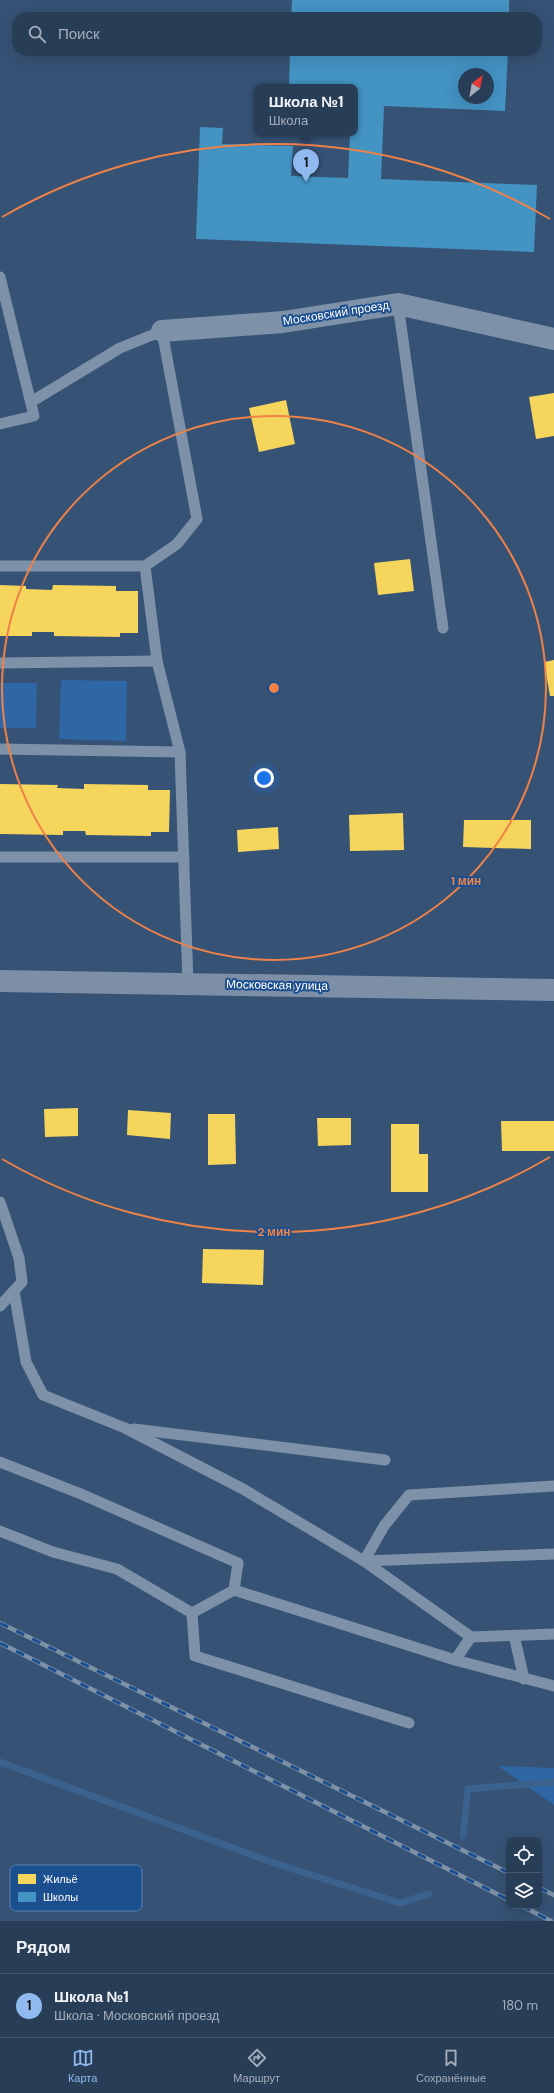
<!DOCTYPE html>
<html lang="ru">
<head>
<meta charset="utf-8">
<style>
	body { margin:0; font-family:"DM Sans",sans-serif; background:#30455d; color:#f1f3f6 }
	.controls { position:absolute; right:12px; bottom:12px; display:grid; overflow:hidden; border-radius:8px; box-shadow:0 4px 16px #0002 }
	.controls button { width:36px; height:36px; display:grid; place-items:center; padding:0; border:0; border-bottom:1px solid #44576d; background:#283e57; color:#f1f3f6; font:20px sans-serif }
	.compass { position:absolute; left:458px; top:68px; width:36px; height:36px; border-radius:50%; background:#283e57; box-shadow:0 4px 16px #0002; rotate:31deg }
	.you { position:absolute; left:264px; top:778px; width:14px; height:14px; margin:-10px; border:3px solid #fff; border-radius:50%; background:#1a73e8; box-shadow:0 0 0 6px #1a73e833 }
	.badge { display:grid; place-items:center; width:26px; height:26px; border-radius:50%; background:#90b9f0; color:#111; font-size:13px; font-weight:700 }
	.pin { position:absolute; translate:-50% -33px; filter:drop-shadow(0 1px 2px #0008) }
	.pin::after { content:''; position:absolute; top:21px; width:14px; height:12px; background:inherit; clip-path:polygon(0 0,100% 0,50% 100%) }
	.popup { position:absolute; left:254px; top:84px; width:104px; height:52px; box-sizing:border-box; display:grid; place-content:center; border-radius:8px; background:#283e57; filter:drop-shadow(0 1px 3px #0005); font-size:13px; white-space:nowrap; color:#a5aeba }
	.popup b { font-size:15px; color:#f1f3f6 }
	.popup::after { content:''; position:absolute; left:50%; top:100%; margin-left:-8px; border:8px solid transparent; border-top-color:#283e57 }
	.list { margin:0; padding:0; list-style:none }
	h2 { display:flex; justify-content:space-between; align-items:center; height:52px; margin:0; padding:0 16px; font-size:17px }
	h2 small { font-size:13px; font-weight:400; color:#a5aeba }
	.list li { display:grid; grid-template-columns:26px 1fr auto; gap:12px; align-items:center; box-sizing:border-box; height:64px; padding:0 16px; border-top:1px solid #44576d }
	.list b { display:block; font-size:15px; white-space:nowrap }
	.list p { margin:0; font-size:13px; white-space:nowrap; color:#a5aeba }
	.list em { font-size:13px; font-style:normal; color:#a5aeba }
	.icon { flex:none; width:22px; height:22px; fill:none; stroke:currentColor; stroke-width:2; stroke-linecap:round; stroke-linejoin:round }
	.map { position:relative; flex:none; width:554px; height:1921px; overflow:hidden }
	.search { position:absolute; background:#283e57; box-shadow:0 4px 16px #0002; left:12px; right:12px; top:12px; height:44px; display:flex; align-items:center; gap:10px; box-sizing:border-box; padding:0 14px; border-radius:16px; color:#a5aeba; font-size:15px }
	.sheet { height:116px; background:#283e57 }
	nav { display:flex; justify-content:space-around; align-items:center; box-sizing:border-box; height:56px; border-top:1px solid #44576d; background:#283e57; font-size:11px; color:#a5aeba }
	nav a { display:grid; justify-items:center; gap:2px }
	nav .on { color:#90b9f0 }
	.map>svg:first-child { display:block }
	.green { fill:#2f66a5 }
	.homes { fill:#f6d55c }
	.schools { fill:#4393c3; fill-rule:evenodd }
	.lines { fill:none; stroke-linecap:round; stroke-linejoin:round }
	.stream { stroke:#3b618d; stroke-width:7 }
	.lane { stroke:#7d92a8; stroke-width:11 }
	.street { stroke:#7d92a8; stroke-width:22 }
	.primary { stroke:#7d8ea7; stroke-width:22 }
	.rail-casing { stroke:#7e92a7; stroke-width:4.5 }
	.rail { stroke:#1b4f8f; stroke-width:3; stroke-dasharray:9; stroke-linecap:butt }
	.ring { fill:none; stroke:#ee8249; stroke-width:2 }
	.labels { text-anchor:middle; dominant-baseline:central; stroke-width:4; stroke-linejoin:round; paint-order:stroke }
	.street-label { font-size:12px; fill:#fff; stroke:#1b4f8f }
	.key { fill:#1b4f8f; stroke:#5f84b1; stroke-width:1 }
	.key-label { font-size:11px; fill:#fff }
	.centre { fill:#ee8249; stroke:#1b4f8f; stroke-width:2 }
	.ring-label { font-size:12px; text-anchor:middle; font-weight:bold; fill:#ee8249; stroke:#1b4f8f; stroke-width:4; stroke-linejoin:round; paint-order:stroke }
</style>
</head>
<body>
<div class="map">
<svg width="554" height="1921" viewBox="0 0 554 1921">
	<rect width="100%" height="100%" fill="#365274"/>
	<g class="green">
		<polygon points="61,680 127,681 126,741 59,739"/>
		<polygon points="0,683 37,683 36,728 0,728"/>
		<polygon points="498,1766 554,1768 554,1805"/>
	</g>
	<g class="homes">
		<polygon points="554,393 554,436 536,439 529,397"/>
		<polygon points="286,400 295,444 259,452 249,408"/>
		<polygon points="410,559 414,591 378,595 374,563"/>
		<polygon points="0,585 26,586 26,589 52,590 53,585 116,586 116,591 138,591 138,633 120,633 120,637 54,636 54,632 32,632 32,636 0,636"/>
		<polygon points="554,660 554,696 550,696 544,662"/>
		<polygon points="0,784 58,785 57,788 84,789 84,784 148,785 148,790 170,790 169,832 151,832 151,836 86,835 85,831 63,831 63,835 0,834"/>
		<polygon points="403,813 404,850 350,851 349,815"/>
		<polygon points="464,820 531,820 531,849 463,847"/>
		<polygon points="278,827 279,849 238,852 237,830"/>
		<polygon points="78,1108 78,1136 45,1137 44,1109"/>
		<polygon points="128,1110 171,1113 170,1139 127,1135"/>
		<polygon points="208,1114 235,1114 236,1164 208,1165"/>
		<polygon points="317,1118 351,1118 351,1145 318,1146"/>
		<polygon points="501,1121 554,1121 554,1151 502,1151"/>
		<polygon points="391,1124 419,1124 419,1154 428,1154 428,1192 391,1192"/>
		<polygon points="203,1249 264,1250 263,1285 202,1283"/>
	</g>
	<g class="schools">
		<polygon points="292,0 509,0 509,17 291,17"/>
		<path d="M 290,51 L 508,51 L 505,111 L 384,106 L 381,179 L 537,185 L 534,252 L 196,239 L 200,127 L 223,128 L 222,144 L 293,146 L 291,176 L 348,178 L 350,133 L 355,133 L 355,87 L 289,87 ZM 464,74 L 488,74 L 488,98 L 464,98 Z"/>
	</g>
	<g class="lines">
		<g class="stream">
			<polyline points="0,1762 274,1863 400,1903 429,1894"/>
			<polyline points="463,1836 468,1789 554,1782"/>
		</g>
		<g class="lane">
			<polyline points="0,277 34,416 0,424"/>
			<polyline points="398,304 443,628"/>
			<polyline points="31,402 120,348 162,331 197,519 177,544 145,566 157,661 180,752 188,984"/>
			<polyline points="0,566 145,566"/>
			<polyline points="0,663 157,661"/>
			<polyline points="0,749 180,752"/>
			<polyline points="0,857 184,857"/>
			<polyline points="0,1202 19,1258 22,1282 0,1306"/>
			<polyline points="14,1291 26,1362 43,1395 125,1428 243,1489 364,1561 471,1637 554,1634"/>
			<polyline points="134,1429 385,1460"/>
			<polyline points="0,1462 81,1494 238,1563 234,1590 192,1613 117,1569 53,1552 0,1531"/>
			<polyline points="554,1486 409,1495 384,1526 364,1561 554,1554"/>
			<polyline points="234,1590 455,1660 554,1686"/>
			<polyline points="192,1613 195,1656 409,1723"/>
			<polyline points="514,1635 524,1679"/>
			<polyline points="455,1660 471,1637"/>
		</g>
		<polyline class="street" points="162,331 283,322 398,304 554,339"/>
		<polyline class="primary" points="0,981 554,990"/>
		<defs>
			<g id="rail">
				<polyline points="0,1623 509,1873"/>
				<polyline points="0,1643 509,1900"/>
				<polyline points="539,1888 554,1895"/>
				<polyline points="522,1906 551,1921"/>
			</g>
		</defs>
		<use href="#rail" class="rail-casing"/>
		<use href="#rail" class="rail"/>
	</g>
	<g class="ring">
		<circle cx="274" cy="688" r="272"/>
		<path d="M550 1157A544 544 0 0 1 2 1159M2 217A544 544 0 0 1 550 219"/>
	</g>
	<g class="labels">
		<g class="street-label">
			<text transform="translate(336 313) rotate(-9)">Московский проезд</text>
			<text transform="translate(277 985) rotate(1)">Московская улица</text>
		</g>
	</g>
	<rect x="10" y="1865" width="132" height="46" rx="6" class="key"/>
	<rect x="18" y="1874" width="18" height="10" fill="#f6d55c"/>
	<rect x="18" y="1892" width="18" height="10" fill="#4393c3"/>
	<g class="key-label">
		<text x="43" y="1883">Жильё</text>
		<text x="43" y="1901">Школы</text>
	</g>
	<circle cx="274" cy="688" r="6" class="centre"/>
	<g class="ring-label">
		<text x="466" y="885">1 мин</text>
		<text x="274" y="1236">2 мин</text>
	</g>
</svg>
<div class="controls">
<button><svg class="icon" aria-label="locate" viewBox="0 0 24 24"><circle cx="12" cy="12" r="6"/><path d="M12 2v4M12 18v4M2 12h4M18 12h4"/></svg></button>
<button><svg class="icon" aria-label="layers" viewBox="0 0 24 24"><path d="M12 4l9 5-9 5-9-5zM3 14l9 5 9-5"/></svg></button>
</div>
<svg class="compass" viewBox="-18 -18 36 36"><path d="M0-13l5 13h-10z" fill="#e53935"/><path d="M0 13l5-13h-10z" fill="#a5aeba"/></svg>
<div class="you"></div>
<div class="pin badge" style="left:306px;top:182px">1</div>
<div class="popup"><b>Школа №1</b>Школа</div>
<div class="search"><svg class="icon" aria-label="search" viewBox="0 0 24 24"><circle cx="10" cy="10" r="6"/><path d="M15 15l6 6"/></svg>Поиск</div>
</div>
<section class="sheet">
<h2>Рядом<small></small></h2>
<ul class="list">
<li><span class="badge">1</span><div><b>Школа №1</b><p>Школа · Московский проезд</p></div><em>180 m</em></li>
</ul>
</section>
<nav>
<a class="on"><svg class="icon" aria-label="map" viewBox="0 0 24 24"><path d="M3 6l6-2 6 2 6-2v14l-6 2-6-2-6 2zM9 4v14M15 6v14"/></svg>Карта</a>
<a><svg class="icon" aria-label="directions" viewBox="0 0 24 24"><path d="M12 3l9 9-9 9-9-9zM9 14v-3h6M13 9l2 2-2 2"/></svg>Маршрут</a>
<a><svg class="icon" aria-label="saved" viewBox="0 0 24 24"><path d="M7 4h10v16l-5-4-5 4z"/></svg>Сохранённые</a>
</nav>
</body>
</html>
